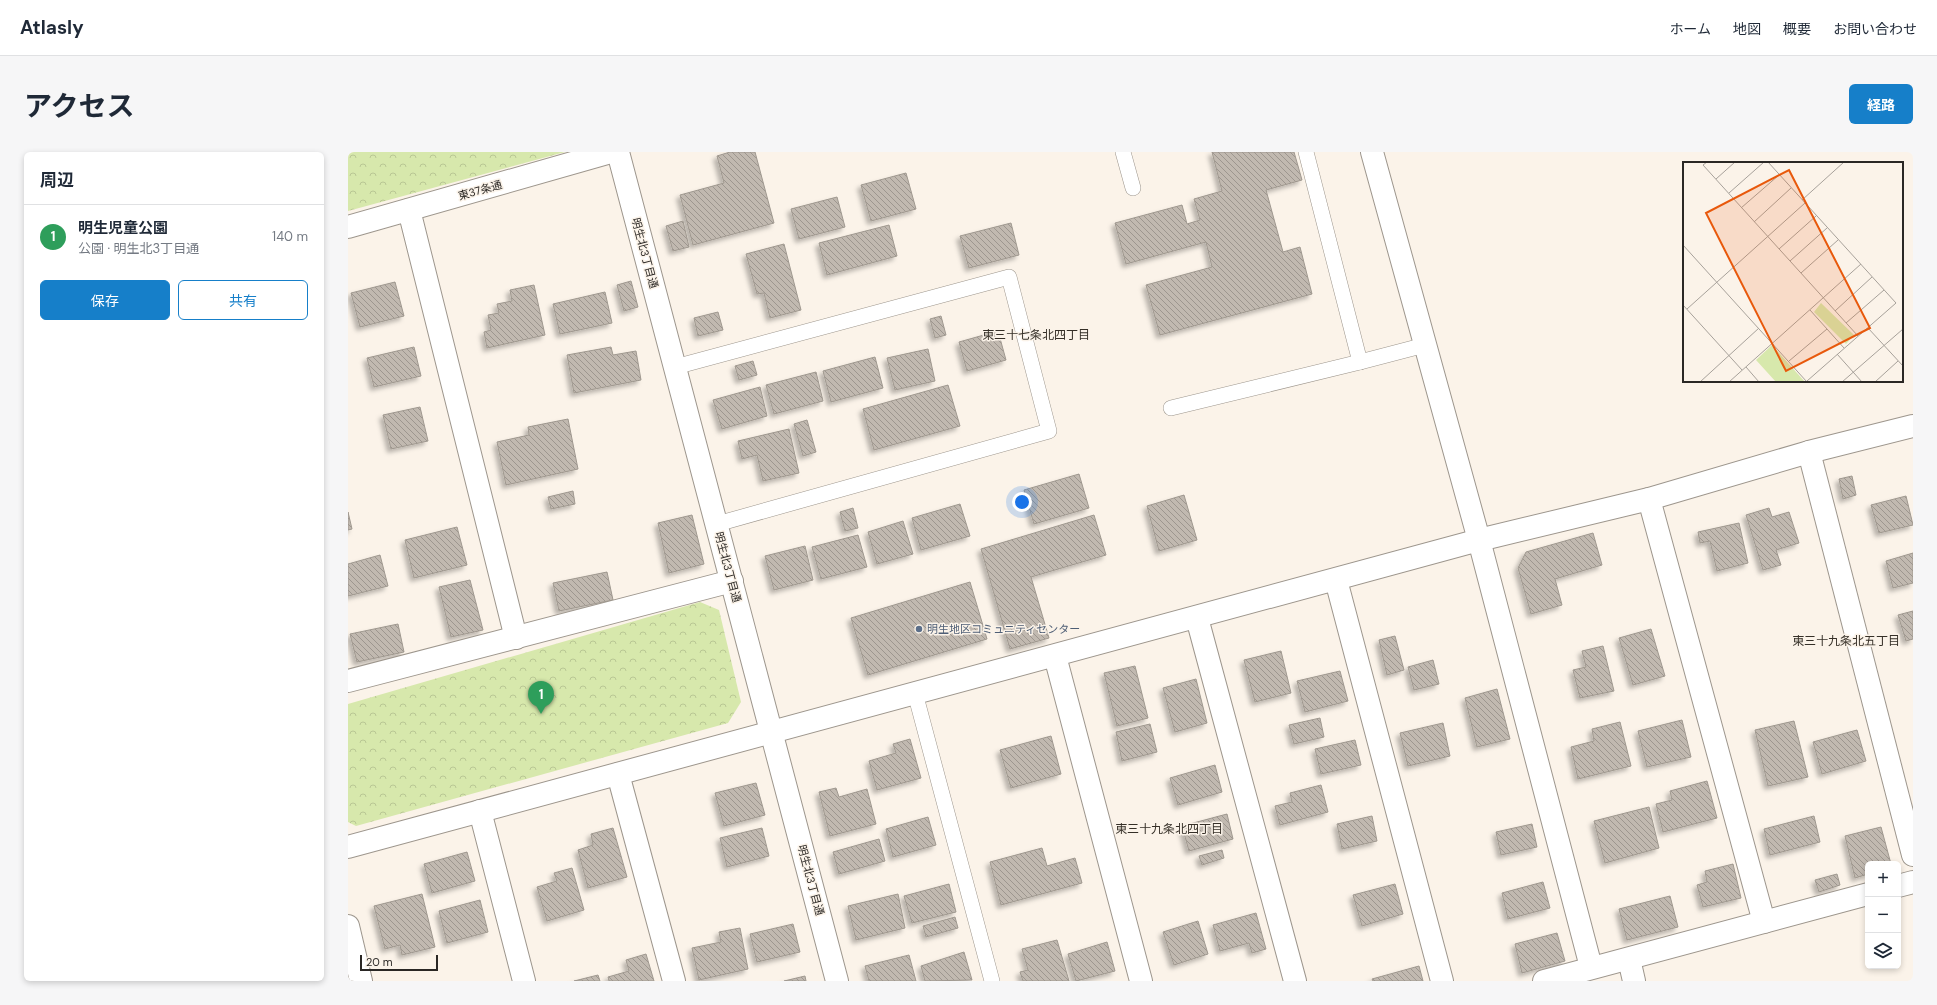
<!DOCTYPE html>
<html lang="ja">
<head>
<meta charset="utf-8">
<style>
	body { margin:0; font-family:"DM Sans","Noto Sans JP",sans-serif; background:#f6f6f7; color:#1f2937 }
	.controls { position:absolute; right:12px; bottom:12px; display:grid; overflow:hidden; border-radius:6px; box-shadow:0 2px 6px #0003 }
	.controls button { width:36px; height:36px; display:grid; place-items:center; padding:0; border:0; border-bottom:1px solid #e0e1e3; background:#fff; color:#1f2937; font:20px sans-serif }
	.scale { position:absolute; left:12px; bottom:10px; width:78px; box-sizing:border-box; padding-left:4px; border:2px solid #2a2724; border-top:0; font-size:11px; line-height:14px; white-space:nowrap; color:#2a2724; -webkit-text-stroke:3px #fbf3e9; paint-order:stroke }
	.you { position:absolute; left:674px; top:350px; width:14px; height:14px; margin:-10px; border:3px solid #fff; border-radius:50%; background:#1a73e8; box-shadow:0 0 0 6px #1a73e833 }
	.badge { display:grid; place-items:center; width:26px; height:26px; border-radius:50%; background:#167fc9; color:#fff; font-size:13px; font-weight:700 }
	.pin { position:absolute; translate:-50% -33px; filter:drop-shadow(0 1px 2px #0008) }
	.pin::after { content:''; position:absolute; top:21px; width:14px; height:12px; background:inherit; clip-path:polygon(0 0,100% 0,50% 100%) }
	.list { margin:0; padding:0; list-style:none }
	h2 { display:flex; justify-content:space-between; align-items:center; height:52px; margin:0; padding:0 16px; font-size:17px }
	h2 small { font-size:13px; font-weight:400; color:#747a83 }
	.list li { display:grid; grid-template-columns:26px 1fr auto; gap:12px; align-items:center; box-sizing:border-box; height:64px; padding:0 16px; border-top:1px solid #e0e1e3 }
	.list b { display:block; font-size:15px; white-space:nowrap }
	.list p { margin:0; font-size:13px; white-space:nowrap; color:#747a83 }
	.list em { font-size:13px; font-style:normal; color:#747a83 }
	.actions { display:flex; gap:8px; padding:12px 16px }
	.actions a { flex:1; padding:9px 0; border:1px solid #167fc9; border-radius:6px; text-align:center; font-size:14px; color:#167fc9 }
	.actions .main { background:#167fc9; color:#fff }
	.icon { flex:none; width:22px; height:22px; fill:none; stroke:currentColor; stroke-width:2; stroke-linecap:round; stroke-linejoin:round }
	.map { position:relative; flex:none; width:1565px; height:829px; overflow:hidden; border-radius:6px }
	header { display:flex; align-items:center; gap:24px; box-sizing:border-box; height:56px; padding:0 20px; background:#fff; border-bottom:1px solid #e0e1e3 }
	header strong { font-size:19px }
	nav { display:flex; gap:22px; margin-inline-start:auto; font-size:14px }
	.intro { display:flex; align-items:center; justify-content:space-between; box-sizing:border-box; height:96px; padding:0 24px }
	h1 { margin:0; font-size:28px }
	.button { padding:10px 18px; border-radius:6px; background:#167fc9; color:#fff; font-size:14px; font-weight:700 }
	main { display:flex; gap:24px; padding:0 24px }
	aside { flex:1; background:#fff; border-radius:6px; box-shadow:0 2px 6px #0003 }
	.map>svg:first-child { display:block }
	.forest { fill:url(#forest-crowns) }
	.building { fill:url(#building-back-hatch); stroke:#9f988f; filter:url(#shadow) }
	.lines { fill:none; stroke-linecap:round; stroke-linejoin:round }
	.lane-casing { stroke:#9d968d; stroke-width:16 }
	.street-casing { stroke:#9d968d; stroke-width:24 }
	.lane { stroke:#fff; stroke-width:15 }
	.street { stroke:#fff; stroke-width:22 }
	.service-dot { fill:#5c6f8a; stroke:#fbf3e9; stroke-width:1.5 }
	.labels { text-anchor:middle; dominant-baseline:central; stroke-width:3; stroke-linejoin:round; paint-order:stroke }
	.street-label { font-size:11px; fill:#2a2724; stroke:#fbf3e9 }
	.service-label { font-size:11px; fill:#4e5e75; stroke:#fbf3e9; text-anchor:start }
	.neighbourhood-label { font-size:12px; fill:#352f27; stroke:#fbf3e9 }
	.inset-road { fill:none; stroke:#a7a19a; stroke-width:1 }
	.view { fill:#e8590c; fill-opacity:0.15; stroke:#e8590c; stroke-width:2 }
	.inset-edge { fill:none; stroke:#2a2724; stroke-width:2 }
</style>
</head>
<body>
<header>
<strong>Atlasly</strong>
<nav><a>ホーム</a><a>地図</a><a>概要</a><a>お問い合わせ</a></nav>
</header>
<div class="intro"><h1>アクセス</h1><a class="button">経路</a></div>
<main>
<aside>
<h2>周辺<small></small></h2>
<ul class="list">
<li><span class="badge" style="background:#2e9e5b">1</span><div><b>明生児童公園</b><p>公園 · 明生北3丁目通</p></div><em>140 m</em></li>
</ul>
<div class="actions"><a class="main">保存</a><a>共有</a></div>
</aside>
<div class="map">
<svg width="1565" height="829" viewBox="0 0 1565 829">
	<defs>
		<pattern id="forest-crowns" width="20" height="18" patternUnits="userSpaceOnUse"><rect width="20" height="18" fill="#d7e8ac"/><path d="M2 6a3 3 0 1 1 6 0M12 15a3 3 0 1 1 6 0" fill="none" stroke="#b9c794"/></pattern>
		<pattern id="building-back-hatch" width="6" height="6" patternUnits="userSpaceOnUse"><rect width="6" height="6" fill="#c1b9b0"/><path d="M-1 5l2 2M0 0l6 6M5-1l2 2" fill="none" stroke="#9d968f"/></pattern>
		<filter id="shadow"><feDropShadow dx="-3.5" dy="3.5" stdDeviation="2" flood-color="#0004"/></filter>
	</defs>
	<rect width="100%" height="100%" fill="#fbf3e9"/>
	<g class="forest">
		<polygon points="0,0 217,0 0,59"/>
		<polygon points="352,450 371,458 393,550 380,571 8,674 0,670 0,552"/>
	</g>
	<g class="building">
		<polygon points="382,0 407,0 426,71 345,93 332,43 376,31 369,4"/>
		<polygon points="864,0 946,0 954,28 918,38 935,100 952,95 964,142 812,183 798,133 864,115 858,90 778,112 767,71 834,53 839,72 852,68 846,47 874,39"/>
		<polygon points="558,21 568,57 523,69 513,33"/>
		<polygon points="489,45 497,75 451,87 443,57"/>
		<polygon points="335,69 341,95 325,99 318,74"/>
		<polygon points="663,71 671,103 621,116 612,84"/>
		<polygon points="541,73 549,104 479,123 471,91"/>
		<polygon points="436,92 453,158 422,166 416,141 409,142 398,102"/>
		<polygon points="283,129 290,155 276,159 269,133"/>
		<polygon points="47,130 56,164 12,175 3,141"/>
		<polygon points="186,133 197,183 139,196 136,180 143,178 140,163 151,161 149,152 164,149 162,138"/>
		<polygon points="257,140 264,171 212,182 205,152"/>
		<polygon points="370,160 375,178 350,184 346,166"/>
		<polygon points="593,164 598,183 587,186 582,167"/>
		<polygon points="650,179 658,208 619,219 611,190"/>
		<polygon points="66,195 73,224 26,235 19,206"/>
		<polygon points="263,195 265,203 288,199 293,228 226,241 219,203"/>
		<polygon points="580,197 587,229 547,238 539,206"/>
		<polygon points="527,205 535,236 483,250 475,219"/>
		<polygon points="405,209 409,223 391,228 387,214"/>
		<polygon points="468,220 475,249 426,262 418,233"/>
		<polygon points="600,233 612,274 526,298 515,257"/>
		<polygon points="412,235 419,264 374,277 365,248"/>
		<polygon points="72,255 80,289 43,297 35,263"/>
		<polygon points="220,267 230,317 158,333 149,290 181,283 180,275"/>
		<polygon points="459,268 468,300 455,304 446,272"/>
		<polygon points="441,277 451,321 415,329 409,303 394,307 390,289"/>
		<polygon points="731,322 741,356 686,372 676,338"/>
		<polygon points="1504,324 1508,343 1495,347 1491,327"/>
		<polygon points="225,339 227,352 203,357 200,345"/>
		<polygon points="836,343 849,388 811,399 799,354"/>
		<polygon points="1558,344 1565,373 1531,381 1523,353"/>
		<polygon points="612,352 622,384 573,398 564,366"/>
		<polygon points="505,356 510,376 497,379 492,360"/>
		<polygon points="1421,356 1424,365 1441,360 1451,391 1428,398 1433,413 1415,418 1398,363"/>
		<polygon points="0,360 4,377 0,378"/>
		<polygon points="344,363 356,412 321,421 310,371"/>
		<polygon points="746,363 758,403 683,425 701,486 662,497 633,397"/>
		<polygon points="555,369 565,402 529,412 520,380"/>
		<polygon points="1391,371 1400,411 1369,419 1362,389 1352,391 1350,380"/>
		<polygon points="109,375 119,413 66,426 57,388"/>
		<polygon points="1245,381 1254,413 1207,427 1214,453 1183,462 1170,416 1178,400"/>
		<polygon points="510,383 519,415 473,427 464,395"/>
		<polygon points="457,394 465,428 426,438 417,404"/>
		<polygon points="1565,401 1565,431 1545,436 1538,409"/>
		<polygon points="32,403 40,434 0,444 0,412"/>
		<polygon points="259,420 265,448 211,459 205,431"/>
		<polygon points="122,428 135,478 103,485 91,435"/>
		<polygon points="622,430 639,487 520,523 503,466"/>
		<polygon points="1565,459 1565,487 1558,489 1550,463"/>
		<polygon points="50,472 56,500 9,510 2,482"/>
		<polygon points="1303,477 1317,524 1285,533 1271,486"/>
		<polygon points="1047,484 1056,518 1039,523 1031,488"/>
		<polygon points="1255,494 1266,539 1232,546 1225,518 1238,515 1234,499"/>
		<polygon points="933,499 943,541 907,550 896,508"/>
		<polygon points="1085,508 1091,532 1066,538 1060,515"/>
		<polygon points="787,514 800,566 769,574 756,521"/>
		<polygon points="992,519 1000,549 957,560 949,529"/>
		<polygon points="848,527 859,571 827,580 815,536"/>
		<polygon points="1149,537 1162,587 1129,595 1117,546"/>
		<polygon points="972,566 976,585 946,592 941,573"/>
		<polygon points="1334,568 1343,605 1299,615 1290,579"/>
		<polygon points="1446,569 1460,625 1420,634 1407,578"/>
		<polygon points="1272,570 1283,614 1230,627 1223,595 1246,589 1244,577"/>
		<polygon points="1095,571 1102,604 1060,614 1052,581"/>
		<polygon points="802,572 809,600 774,609 768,580"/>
		<polygon points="1509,578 1518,609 1474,622 1465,590"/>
		<polygon points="703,584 713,622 663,636 652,598"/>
		<polygon points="562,587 573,626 529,638 521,609 548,601 545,592"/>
		<polygon points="1007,588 1013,613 973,622 967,597"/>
		<polygon points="867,613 874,640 830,653 822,626"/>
		<polygon points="1359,629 1369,666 1315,680 1308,652 1324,648 1322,639"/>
		<polygon points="408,631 417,663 376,674 367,641"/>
		<polygon points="973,633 980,660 932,673 927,654 944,650 942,641"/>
		<polygon points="488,636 491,645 519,637 528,672 482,684 471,640"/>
		<polygon points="1301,655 1311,696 1257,711 1246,669"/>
		<polygon points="879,662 885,687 841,699 834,674"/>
		<polygon points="1024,664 1029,689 994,697 989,672"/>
		<polygon points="1466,664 1472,690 1422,703 1416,677"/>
		<polygon points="580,665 588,693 545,705 538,677"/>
		<polygon points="1184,672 1189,695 1153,703 1148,680"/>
		<polygon points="1533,675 1543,712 1520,712 1520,722 1507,726 1497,684"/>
		<polygon points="265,676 279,725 240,736 230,698 245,693 243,682"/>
		<polygon points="414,676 421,704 379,715 372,686"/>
		<polygon points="531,687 537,709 491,722 485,700"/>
		<polygon points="694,696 699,714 727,706 734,731 653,753 642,710"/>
		<polygon points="874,698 876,706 854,713 851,704"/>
		<polygon points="119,700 127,729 84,741 76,712"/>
		<polygon points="1385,712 1393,746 1355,755 1349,733 1359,730 1357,719"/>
		<polygon points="224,716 236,758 199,769 189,735 209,729 206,721"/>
		<polygon points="1489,722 1492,733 1471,740 1467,728"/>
		<polygon points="1195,730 1202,756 1160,767 1154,741"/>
		<polygon points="601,732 608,760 564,771 556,744"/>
		<polygon points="1047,732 1055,762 1014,774 1005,743"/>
		<polygon points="74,742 87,795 54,803 52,793 37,797 26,754"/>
		<polygon points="550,742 557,776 508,788 500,754"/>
		<polygon points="1322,744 1330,775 1279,788 1271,757"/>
		<polygon points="132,748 140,780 99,791 91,759"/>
		<polygon points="908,761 918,797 904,801 901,791 872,799 865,773"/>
		<polygon points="607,765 610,776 578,785 575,774"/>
		<polygon points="850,769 860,802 826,813 815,780"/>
		<polygon points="445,772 452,800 409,810 402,782"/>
		<polygon points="392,776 400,817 351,828 344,796 373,790 371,780"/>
		<polygon points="1209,781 1217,809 1174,821 1167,792"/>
		<polygon points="709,788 721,829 675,829 672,820 680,818 674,797"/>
		<polygon points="759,790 767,819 728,829 720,802"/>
		<polygon points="616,800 624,828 577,829 573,814"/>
		<polygon points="298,802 306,829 261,829 260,825 281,819 278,808"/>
		<polygon points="561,803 568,829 521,829 517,814"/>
		<polygon points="1071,814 1075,829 1025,829 1024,827"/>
		<polygon points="250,823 252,829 226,829"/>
		<polygon points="457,824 458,829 436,829"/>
	</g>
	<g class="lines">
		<defs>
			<g id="lane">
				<polyline points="775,0 785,36"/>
				<polyline points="958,0 1012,210 1077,193"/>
				<polyline points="327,215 661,125 701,279 369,372"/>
				<polyline points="823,256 1012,210"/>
				<polyline points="567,541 644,829"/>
			</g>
			<g id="street">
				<polyline points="270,0 489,829"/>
				<polyline points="1024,0 1131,388 1243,815"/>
				<polyline points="61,58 168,486"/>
				<polyline points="0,75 263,0"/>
				<polyline points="1461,300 1565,703"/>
				<polyline points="1301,347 1416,770"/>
				<polyline points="988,428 1094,829"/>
				<polyline points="849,466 947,829"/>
				<polyline points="707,504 793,829"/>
				<polyline points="0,529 384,429"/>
				<polyline points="270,622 326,829"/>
				<polyline points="132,659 176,829"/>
				<polyline points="0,695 1131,388 1301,347 1461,300 1565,274"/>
				<polyline points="1550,734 1565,730"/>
				<polyline points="0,774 13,829"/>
				<polyline points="1281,807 1286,829"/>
				<polyline points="1196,829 1520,742"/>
			</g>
		</defs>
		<use href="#lane" class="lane-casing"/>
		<use href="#street" class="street-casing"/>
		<use href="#lane" class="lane"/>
		<use href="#street" class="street"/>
	</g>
	<circle class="service-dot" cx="571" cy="477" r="4"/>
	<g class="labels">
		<g class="street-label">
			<text transform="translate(132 38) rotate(-16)">東37条通</text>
			<text transform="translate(297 101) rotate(75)">明生北3丁目通</text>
			<text transform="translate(380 415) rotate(75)">明生北3丁目通</text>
			<text transform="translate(463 728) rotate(75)">明生北3丁目通</text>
		</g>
		<g class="service-label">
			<text x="579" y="477">明生地区コミュニティセンター</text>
		</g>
		<g class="neighbourhood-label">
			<text x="688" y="183">東三十七条北四丁目</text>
			<text x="1498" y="489">東三十九条北五丁目</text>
			<text x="821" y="677">東三十九条北四丁目</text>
		</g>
	</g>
	<g transform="translate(1335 10)">
		<rect width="220" height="220" fill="#fbf3e9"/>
		<path d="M 138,141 L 171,173 L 163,182 L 131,150 ZM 89,183 L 122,220 L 93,220 L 73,198 Z" fill="#d7e8ac"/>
		<path class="inset-road" d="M 24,0 L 20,3 L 175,174M 85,0 L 213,141 L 124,219M 33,17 L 52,0M 46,31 L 81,0M 119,38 L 161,0M 58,46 L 96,13M 71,60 L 108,26M 0,83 L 124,220M 96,87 L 133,54M 107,99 L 144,66M 118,111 L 155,78M 0,143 L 59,208M 4,147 L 122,41M 127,148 L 161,186M 152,149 L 189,115M 163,161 L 201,128M 185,166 L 220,204M 154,192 L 179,220M 106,199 L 144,167M 63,205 L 76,220M 17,220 L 76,166M 46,220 L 178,102M 159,220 L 220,167M 192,220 L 215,199"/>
		<path class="view" d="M 106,8 L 187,166 L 103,209 L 23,51 Z"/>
		<rect width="220" height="220" class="inset-edge"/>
	</g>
</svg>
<div class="controls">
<button>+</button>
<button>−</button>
<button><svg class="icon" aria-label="layers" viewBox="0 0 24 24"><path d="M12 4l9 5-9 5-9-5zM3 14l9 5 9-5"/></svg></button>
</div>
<div class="scale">20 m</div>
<div class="you"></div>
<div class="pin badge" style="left:193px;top:562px;background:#2e9e5b">1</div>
</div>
</main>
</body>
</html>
